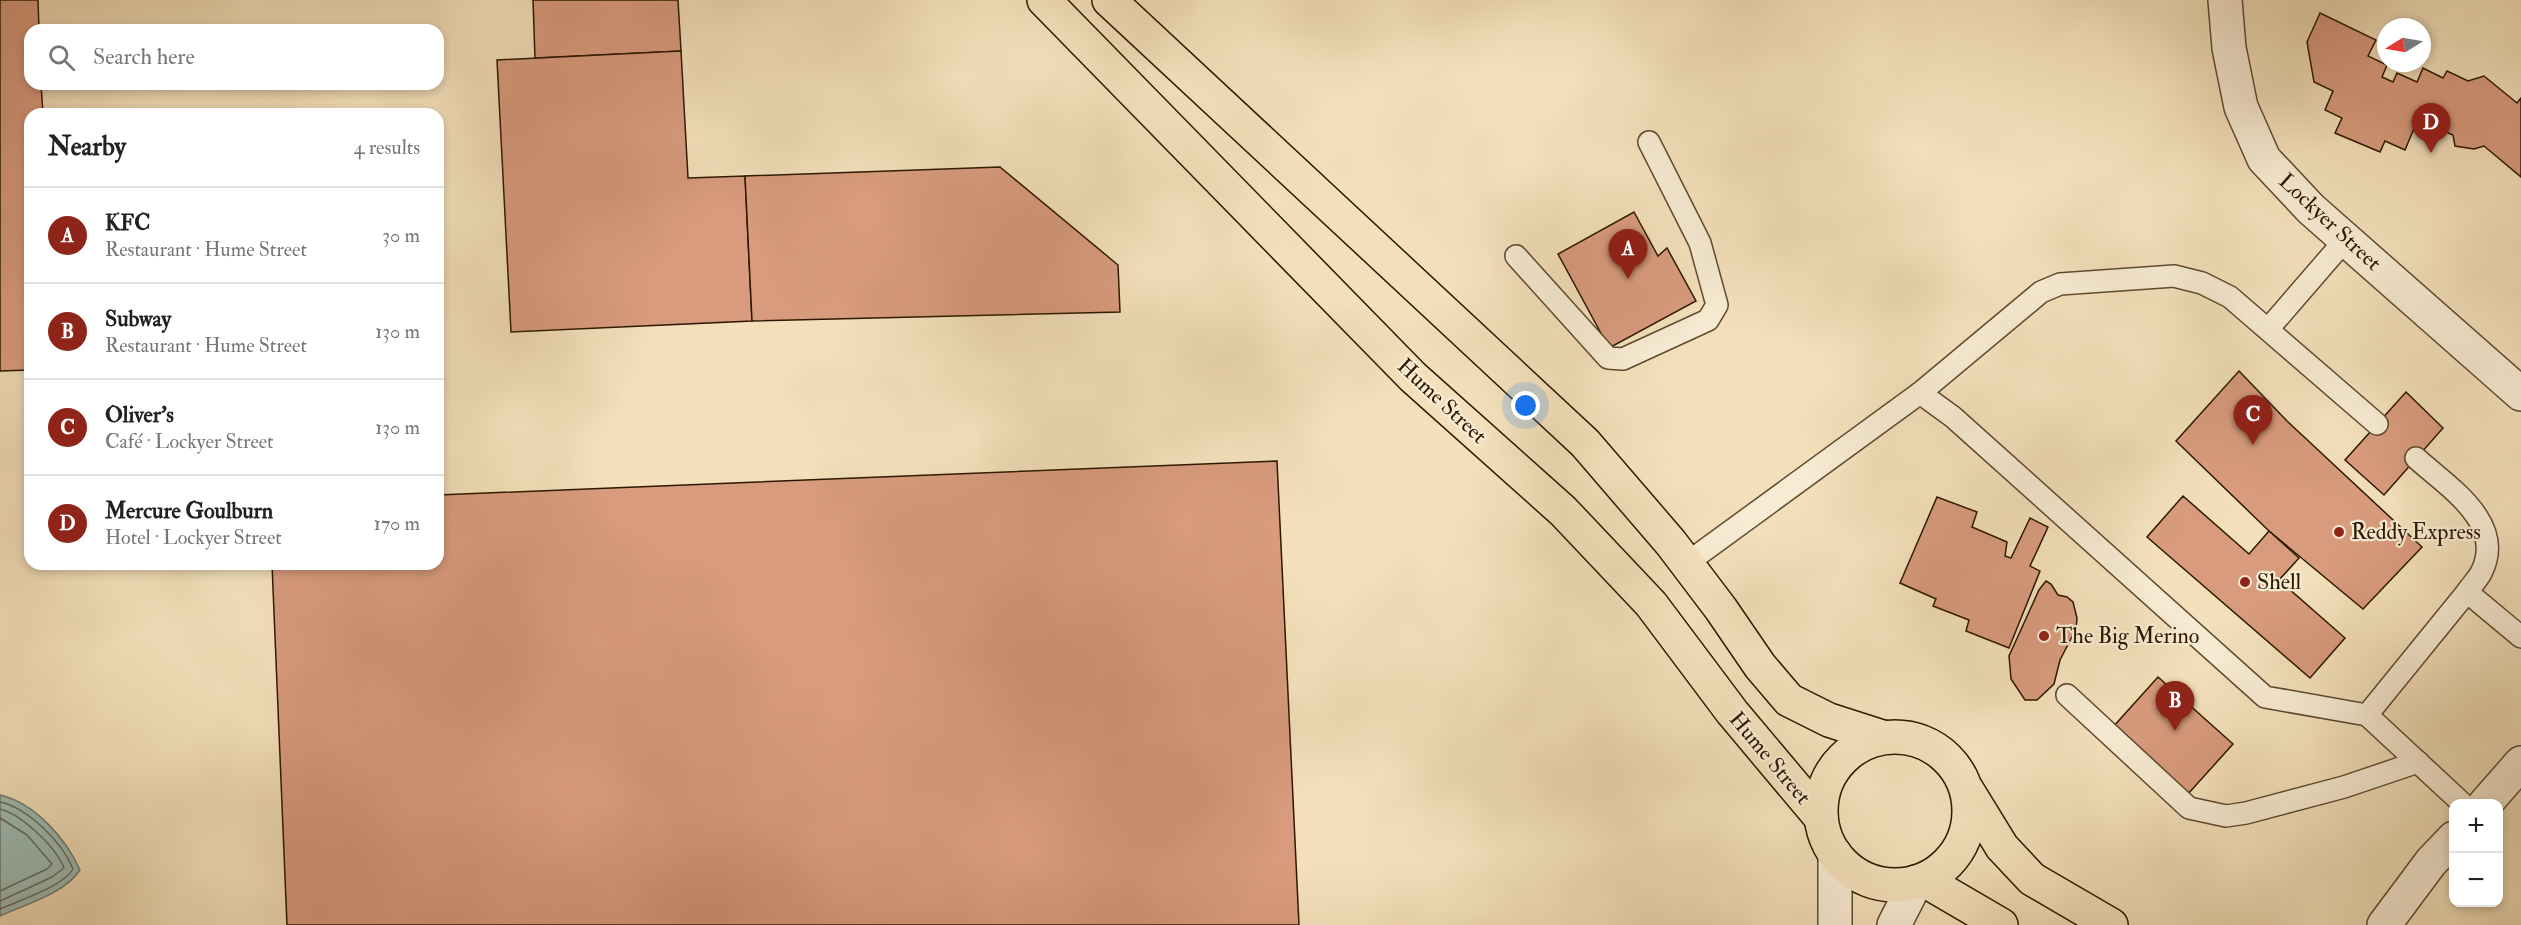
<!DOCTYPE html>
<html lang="en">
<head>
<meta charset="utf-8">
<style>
	body { margin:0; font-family:"IM FELL Double Pica",serif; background:#f6f6f6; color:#222 }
	.controls { position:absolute; right:18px; bottom:18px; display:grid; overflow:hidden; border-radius:12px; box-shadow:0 3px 9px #0003 }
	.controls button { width:54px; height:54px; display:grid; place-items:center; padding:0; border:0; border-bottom:2px solid #e0e0e0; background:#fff; color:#222; font:30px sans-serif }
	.compass { position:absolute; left:2377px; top:18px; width:54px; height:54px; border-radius:50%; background:#fff; box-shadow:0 3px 9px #0003; rotate:259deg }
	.you { position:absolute; left:1526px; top:406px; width:21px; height:21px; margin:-15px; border:4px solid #fff; border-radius:50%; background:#1a73e8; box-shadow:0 0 0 9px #1a73e833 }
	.badge { display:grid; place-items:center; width:39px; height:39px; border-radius:50%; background:#8f2418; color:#fff; font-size:20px; font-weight:700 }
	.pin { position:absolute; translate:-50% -50px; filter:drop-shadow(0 2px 3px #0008) }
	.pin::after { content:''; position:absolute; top:32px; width:21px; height:18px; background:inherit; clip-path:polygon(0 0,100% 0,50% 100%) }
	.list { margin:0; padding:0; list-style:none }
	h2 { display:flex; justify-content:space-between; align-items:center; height:78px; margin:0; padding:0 24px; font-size:26px }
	h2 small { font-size:20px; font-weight:400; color:#767676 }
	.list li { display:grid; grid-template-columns:39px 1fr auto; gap:18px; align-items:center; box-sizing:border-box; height:96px; padding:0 24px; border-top:2px solid #e0e0e0 }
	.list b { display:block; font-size:22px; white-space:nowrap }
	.list p { margin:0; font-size:20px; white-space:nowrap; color:#767676 }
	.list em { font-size:20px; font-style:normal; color:#767676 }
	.icon { flex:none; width:33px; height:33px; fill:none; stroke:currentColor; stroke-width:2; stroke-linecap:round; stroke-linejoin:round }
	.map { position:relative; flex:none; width:2521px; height:925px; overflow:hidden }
	.search { position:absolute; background:#fff; box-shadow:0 3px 9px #0003; left:24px; top:24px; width:420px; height:66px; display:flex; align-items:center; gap:15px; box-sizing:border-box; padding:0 21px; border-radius:18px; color:#767676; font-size:22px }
	.panel { position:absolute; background:#fff; box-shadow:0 3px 9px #0003; left:24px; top:108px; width:420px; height:462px; border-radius:18px }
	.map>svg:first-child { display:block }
	.water { fill:#9dbcb6; stroke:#707a6d; stroke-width:1.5 }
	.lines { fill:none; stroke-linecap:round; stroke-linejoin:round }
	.shore { stroke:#646a5b; stroke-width:1.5 }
	.building { fill:#d89b7d; stroke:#2c1800; stroke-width:1.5 }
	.service-casing { stroke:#5e4a2f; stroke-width:24 }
	.minor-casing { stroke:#5e4a2f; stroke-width:36 }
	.tertiary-casing { stroke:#5e4a2f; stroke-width:36 }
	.primary-casing { stroke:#2c1800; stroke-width:36 }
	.service { stroke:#f7ebd3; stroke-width:21 }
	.minor { stroke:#f7ebd3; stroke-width:33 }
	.tertiary { stroke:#f7ebd3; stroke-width:33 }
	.primary { stroke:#f3e0bb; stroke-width:33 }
	.poi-dot { fill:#8f2418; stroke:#f7ebd3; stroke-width:2 }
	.labels { text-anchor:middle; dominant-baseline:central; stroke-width:4.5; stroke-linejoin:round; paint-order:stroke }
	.street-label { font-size:22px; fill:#2c1800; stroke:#f7ebd3 }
	.poi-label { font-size:22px; fill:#2c1800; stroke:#f7ebd3; text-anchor:start }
</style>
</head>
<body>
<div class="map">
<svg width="2521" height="925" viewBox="0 0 2521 925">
	<rect width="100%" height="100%" fill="#f3e0bb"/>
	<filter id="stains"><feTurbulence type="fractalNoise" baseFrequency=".00333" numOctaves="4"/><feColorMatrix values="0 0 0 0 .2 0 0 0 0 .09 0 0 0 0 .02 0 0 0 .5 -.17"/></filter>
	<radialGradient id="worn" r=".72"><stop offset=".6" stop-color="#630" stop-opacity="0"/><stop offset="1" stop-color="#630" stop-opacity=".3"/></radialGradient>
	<path class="water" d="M 0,795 C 35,803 66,839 80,870 C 64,894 26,904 0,916 Z"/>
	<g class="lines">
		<g class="shore">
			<path d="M 0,802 C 28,808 63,843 73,869 C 64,886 18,901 0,909"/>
			<path d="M 0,809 C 21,814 56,847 64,868 L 52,877 L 0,901"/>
			<polyline points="0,818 27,835 52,864 47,869 0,891"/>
		</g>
	</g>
	<g class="building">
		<polygon points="0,0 38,0 39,30 30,30 30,84 41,84 43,114 30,114 30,322 27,322 29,370 0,371"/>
		<polygon points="533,0 678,0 681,51 535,58"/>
		<polygon points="2320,13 2376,40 2368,56 2387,65 2382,77 2393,82 2397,73 2417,82 2423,68 2443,78 2447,71 2468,81 2484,76 2517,103 2521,98 2521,177 2484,146 2474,149 2455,146 2453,135 2437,128 2434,134 2415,126 2405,150 2385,141 2380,152 2335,133 2342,118 2325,110 2333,91 2314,82 2307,42"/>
		<polygon points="681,51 688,178 745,176 752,321 511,332 497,60"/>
		<polygon points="1000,167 1118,265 1120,312 752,321 745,176"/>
		<polygon points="1634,212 1658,256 1667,248 1696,301 1609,348 1558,254"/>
		<polygon points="2239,371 2287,421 2422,547 2363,609 2269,531 2176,441"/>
		<polygon points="2406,392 2443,428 2384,495 2345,460"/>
		<polygon points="1277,461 1299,925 287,925 272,564 438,564 438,495"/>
		<polygon points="2183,496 2249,554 2269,531 2299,558 2279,580 2345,638 2310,678 2147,537"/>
		<polygon points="1937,497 1977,512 1972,527 2007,542 2005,556 2011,558 2030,518 2048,527 2030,566 2040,571 2009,648 1966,631 1969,620 1933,606 1936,599 1900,583"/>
		<polygon points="2046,581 2051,584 2058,595 2067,597 2073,602 2077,618 2076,629 2060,660 2054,684 2037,700 2025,700 2011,679 2009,656 2039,590"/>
		<polygon points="2158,677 2233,744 2188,794 2113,727"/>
	</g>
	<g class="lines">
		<defs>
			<g id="service">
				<polyline points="1516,256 1608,358 1623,359 1708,320 1717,305 1700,243 1649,142"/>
				<polyline points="2269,328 2346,239"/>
				<polyline points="1920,393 2041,292 2060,284 2174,276 2202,283 2230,297 2377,424"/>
				<path d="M 2416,458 C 2448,487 2507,523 2481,573 C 2477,580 2471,586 2467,592"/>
				<polyline points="1687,563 1920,393 1953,417 2265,697 2367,715 2463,804"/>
				<polyline points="2067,695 2189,808 2226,816 2246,813 2344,787 2418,762"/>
				<polyline points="2367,715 2467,592 2521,637"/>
			</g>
			<g id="minor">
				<polyline points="2225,0 2229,48 2241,107 2264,159 2311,209 2521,394"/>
				<polyline points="2485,804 2521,763"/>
				<polyline points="2384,925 2431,862 2454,838"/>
			</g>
			<g id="tertiary">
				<polyline points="1835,854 1835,925"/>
				<polyline points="1894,925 1916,882"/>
			</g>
			<g id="primary">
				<polyline points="1044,0 1413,377 1563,511 1651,604 1732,712 1821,818"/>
				<polyline points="1109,0 1585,443 1671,543 1721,609 1760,666 1789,700 1829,720 1882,737"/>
				<circle cx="1895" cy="811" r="74"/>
				<polyline points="1967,790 2002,847 2032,879 2111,925"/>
				<polyline points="1924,880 2001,925"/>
			</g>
		</defs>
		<use href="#service" class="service-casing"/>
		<use href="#minor" class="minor-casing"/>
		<use href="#tertiary" class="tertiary-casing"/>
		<use href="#primary" class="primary-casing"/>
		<use href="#service" class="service"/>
		<use href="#minor" class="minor"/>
		<use href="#tertiary" class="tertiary"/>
		<use href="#primary" class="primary"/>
	</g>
	<g class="poi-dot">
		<circle cx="2339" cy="532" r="6"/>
		<circle cx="2245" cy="582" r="6"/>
		<circle cx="2044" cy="636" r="6"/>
	</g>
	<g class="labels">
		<g class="street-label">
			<text transform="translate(2330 222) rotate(43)">Lockyer Street</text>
			<text transform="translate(1442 401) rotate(43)">Hume Street</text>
			<text transform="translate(1770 758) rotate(50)">Hume Street</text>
		</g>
		<g class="poi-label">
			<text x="2351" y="532">Reddy Express</text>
			<text x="2257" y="582">Shell</text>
			<text x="2056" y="636">The Big Merino</text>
		</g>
	</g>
	<rect width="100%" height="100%" filter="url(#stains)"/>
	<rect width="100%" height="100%" fill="url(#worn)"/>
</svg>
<div class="controls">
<button>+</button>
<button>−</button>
</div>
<svg class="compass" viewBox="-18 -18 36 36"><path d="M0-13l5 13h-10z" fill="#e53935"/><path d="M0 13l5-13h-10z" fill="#767676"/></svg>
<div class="you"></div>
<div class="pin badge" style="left:1628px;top:279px">A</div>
<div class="pin badge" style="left:2175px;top:731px">B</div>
<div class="pin badge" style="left:2253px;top:445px">C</div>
<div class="pin badge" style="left:2431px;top:153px">D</div>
<div class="search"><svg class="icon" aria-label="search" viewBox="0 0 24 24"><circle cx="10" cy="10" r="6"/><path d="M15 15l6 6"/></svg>Search here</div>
<section class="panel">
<h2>Nearby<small>4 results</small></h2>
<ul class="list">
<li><span class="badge">A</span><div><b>KFC</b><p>Restaurant · Hume Street</p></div><em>30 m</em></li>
<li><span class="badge">B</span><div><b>Subway</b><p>Restaurant · Hume Street</p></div><em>130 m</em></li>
<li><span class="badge">C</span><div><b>Oliver's</b><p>Café · Lockyer Street</p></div><em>130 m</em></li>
<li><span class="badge">D</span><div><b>Mercure Goulburn</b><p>Hotel · Lockyer Street</p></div><em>170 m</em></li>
</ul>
</section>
</div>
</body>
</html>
